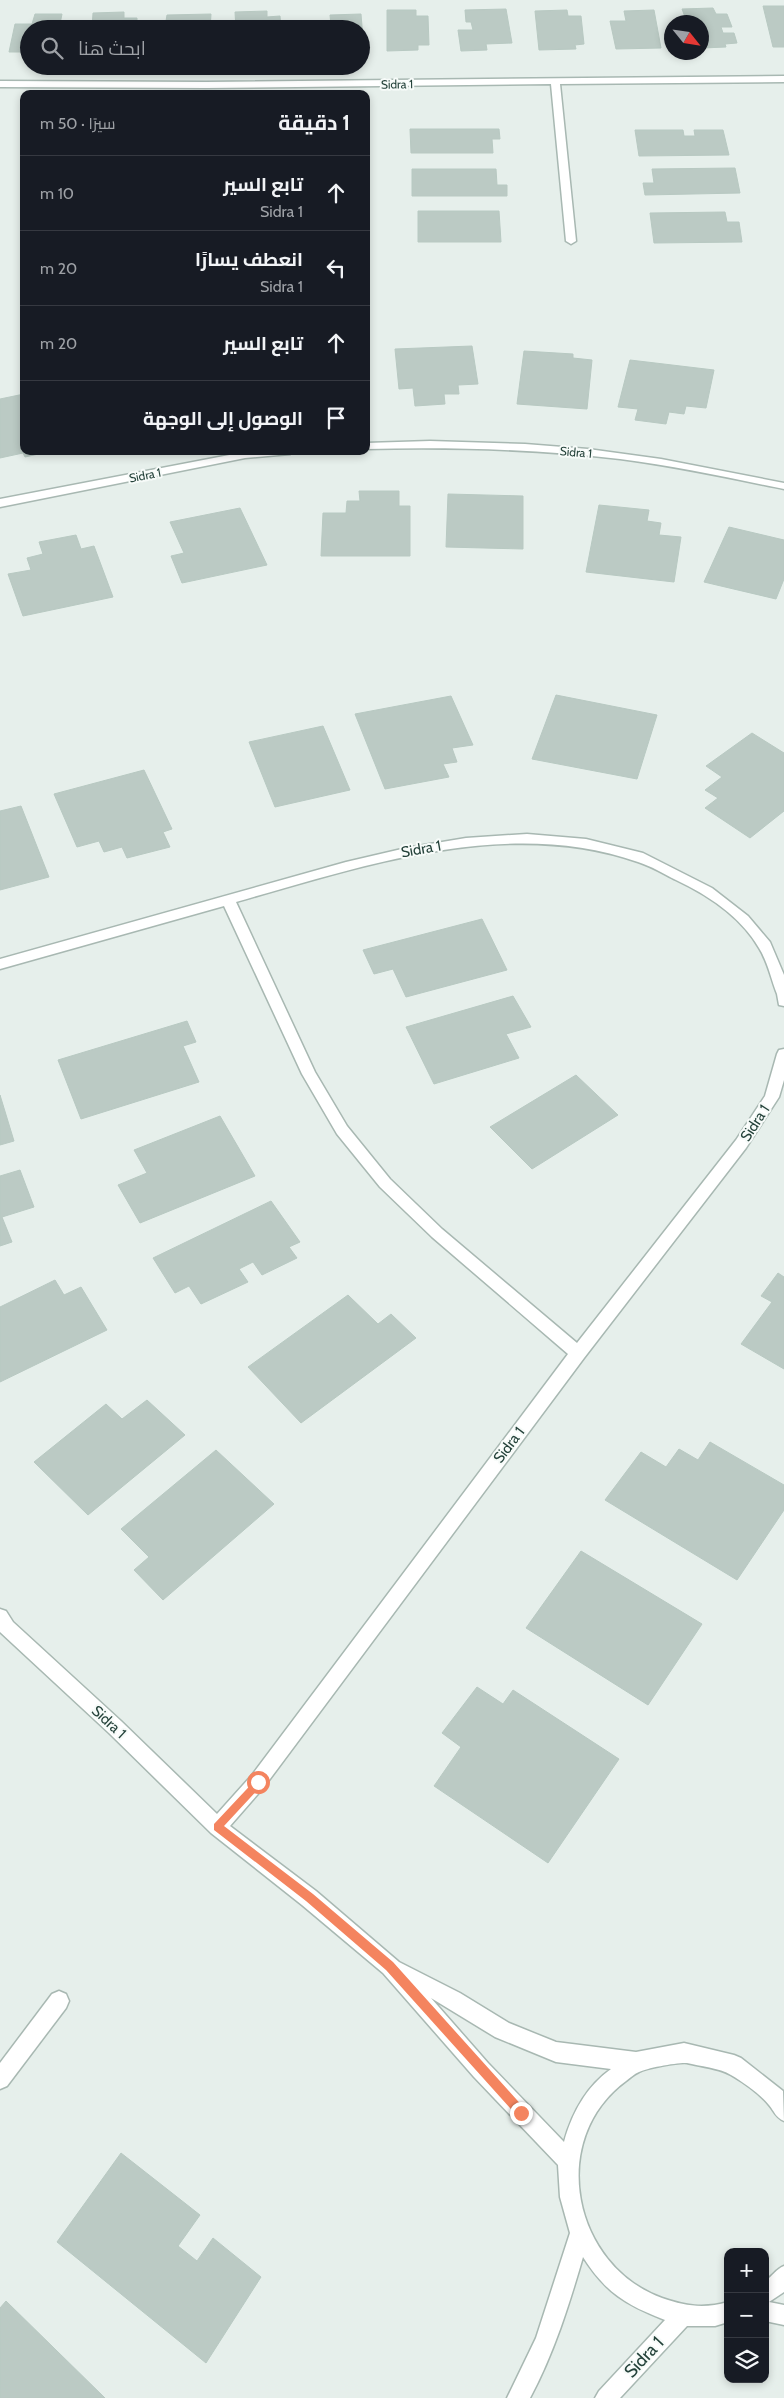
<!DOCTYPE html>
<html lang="ar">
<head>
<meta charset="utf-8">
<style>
	body { margin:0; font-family:Cabin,Cairo,sans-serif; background:#242831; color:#f1f3f6; direction:rtl }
	.controls { position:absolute; right:15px; bottom:15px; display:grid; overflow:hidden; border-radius:10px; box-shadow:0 2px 8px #0003 }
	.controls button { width:45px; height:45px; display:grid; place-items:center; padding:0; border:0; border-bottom:1px solid #363941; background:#171b24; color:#f1f3f6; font:25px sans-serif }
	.compass { position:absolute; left:664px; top:15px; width:45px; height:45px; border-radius:50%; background:#171b24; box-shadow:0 2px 8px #0003; rotate:120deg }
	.stop { position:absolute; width:15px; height:15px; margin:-11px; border:4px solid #f4845f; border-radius:50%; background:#fff }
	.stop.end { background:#f4845f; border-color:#fff; box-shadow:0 1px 5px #0008 }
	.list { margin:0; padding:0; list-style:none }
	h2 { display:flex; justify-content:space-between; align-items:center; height:65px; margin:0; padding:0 20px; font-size:21px }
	h2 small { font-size:16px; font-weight:400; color:#9ea1a6 }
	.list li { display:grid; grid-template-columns:32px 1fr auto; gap:15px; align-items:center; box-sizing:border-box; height:75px; padding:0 20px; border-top:1px solid #363941 }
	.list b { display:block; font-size:19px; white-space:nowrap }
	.list p { margin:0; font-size:16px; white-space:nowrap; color:#9ea1a6 }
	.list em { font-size:16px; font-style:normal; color:#9ea1a6 }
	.icon { flex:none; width:28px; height:28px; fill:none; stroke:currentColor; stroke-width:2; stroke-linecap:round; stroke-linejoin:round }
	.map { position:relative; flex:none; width:784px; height:2398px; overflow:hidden; direction:ltr }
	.search { position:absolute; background:#171b24; box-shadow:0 2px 8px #0003; left:20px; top:20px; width:350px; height:55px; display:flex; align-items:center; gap:12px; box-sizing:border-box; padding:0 18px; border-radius:28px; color:#9ea1a6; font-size:19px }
	.panel { position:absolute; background:#171b24; box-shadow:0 2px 8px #0003; left:20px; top:90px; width:350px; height:365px; border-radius:10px; direction:rtl }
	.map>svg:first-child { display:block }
	.building { fill:#bbcac4; stroke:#b8c9c2 }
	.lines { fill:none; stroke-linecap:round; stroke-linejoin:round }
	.minor-casing { stroke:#a8b8b2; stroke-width:3 }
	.minor { fill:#fff; fill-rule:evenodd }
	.route { fill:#f4845f }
	.labels { text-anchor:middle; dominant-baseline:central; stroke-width:4; stroke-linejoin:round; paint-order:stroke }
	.far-street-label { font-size:12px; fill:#24423a; stroke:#f7fbf9 }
	.street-label { font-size:15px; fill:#24423a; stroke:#f7fbf9 }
	.near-street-label { font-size:18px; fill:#24423a; stroke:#f7fbf9 }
</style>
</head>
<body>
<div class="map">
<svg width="784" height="2398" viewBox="0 0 784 2398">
	<rect width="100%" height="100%" fill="#e6efeb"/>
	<g class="building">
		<polygon points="763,6 784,6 784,47 773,47"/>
		<polygon points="713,8 716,14 727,14 732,27 721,27 723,33 734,33 737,43 725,44 726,47 702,48 702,22 687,22 682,9"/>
		<polygon points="506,9 512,43 486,44 487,50 461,51 458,30 473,30 471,22 466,22 465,10"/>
		<polygon points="387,10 416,10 416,16 428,16 429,45 418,45 418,50 387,51"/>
		<polygon points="567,10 568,16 581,16 584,44 575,45 576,49 539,50 535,11"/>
		<polygon points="654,10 661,48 616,49 610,21 626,21 624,11"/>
		<polygon points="267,11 267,17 280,16 281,29 236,29 235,12"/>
		<polygon points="124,12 124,18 137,18 137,29 92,29 93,13"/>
		<polygon points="35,14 62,14 59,29 29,29 29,52 9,52 15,24 32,24"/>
		<polygon points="211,14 210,29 165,27 167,15"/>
		<polygon points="361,14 364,51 361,51 361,29 316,29 316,26 331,25 330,15"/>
		<polygon points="410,129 499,129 500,139 492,139 493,153 411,153"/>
		<polygon points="635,130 683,130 684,136 695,136 694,130 723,130 729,155 639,156"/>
		<polygon points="735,168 740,193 645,195 643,183 654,183 652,169"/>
		<polygon points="412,169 496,169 497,185 507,185 507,196 412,196"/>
		<polygon points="418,211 499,211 501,242 418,242"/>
		<polygon points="725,212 727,222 739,222 742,242 654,243 650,213"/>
		<polygon points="472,346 478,384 458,385 459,394 444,394 445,404 415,406 413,388 399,389 395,349"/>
		<polygon points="524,351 573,354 573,358 592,360 587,409 517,404"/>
		<polygon points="630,360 714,370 706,408 686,406 684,414 669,412 666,424 635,420 638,409 618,407"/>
		<polygon points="24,394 24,415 20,415 24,425 24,451 52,451 25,457 23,453 0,458 0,399"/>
		<polygon points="359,491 399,491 399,506 410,506 410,556 321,556 323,513 346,513 347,501 360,501"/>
		<polygon points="448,494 523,496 523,549 446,547"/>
		<polygon points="599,505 649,510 647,521 661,523 659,535 681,537 674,582 586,572"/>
		<polygon points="240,508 267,565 182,583 171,556 184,553 170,522"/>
		<polygon points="729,527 784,540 784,579 776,599 704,582"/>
		<polygon points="76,535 81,549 94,546 113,597 23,616 8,574 31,570 27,558 43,554 39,542"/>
		<polygon points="556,695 657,715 637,779 532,759"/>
		<polygon points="451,696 473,745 452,748 457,762 443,764 449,777 385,789 355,714"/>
		<polygon points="323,726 350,790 275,807 249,742"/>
		<polygon points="752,733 784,753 784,811 750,838 705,808 718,798 705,790 722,777 706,766"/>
		<polygon points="144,770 172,829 163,832 170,847 127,858 122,847 104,852 99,841 77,847 54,794"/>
		<polygon points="21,806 49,877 0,890 0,811"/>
		<polygon points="482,919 507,970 406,997 393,969 374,974 363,950"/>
		<polygon points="513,996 531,1027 506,1034 519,1058 434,1084 406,1027"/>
		<polygon points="187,1021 196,1042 183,1046 199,1082 81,1119 58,1060"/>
		<polygon points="576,1075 618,1115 532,1169 490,1127"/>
		<polygon points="0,1095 14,1141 0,1145"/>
		<polygon points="220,1116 255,1176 140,1223 118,1185 147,1173 134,1150"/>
		<polygon points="20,1170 34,1207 2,1217 12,1242 0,1246 0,1176"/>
		<polygon points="271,1201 300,1242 289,1247 297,1258 262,1275 253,1262 239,1269 248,1282 201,1304 189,1286 175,1293 153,1258"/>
		<polygon points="778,1273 784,1277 784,1369 741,1344 772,1302 761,1296"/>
		<polygon points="55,1280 64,1295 81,1287 107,1330 0,1382 0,1307"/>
		<polygon points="348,1295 378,1324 391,1314 416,1338 301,1423 248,1367"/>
		<polygon points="147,1400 185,1435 88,1515 34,1462 106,1404 122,1419"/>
		<polygon points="710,1442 784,1485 784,1510 737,1580 605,1500 641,1452 666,1467 679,1449 698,1460"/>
		<polygon points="216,1450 274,1504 163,1600 134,1570 149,1557 121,1529"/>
		<polygon points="581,1551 702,1624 648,1705 526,1628"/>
		<polygon points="477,1687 503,1704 513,1690 619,1759 548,1863 434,1786 461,1747 442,1733"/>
		<polygon points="121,2153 200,2215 178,2246 197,2261 213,2238 261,2277 206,2363 57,2242"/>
		<polygon points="6,2301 105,2398 0,2398 0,2308"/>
	</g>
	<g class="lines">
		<defs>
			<g id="minor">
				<polygon points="784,76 784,82 560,84 576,241 571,244 566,241 551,84 206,88 0,87 0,81 206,82"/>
				<path d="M 430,441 L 525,444 L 588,449 L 661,459 L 784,483 L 784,489 C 730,478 675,466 620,459 C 536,449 451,447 366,449 L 366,443 Z"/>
				<polygon points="295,451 290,454 245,458 0,507 0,499 245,452"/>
				<path d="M 527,834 L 586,839 L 643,853 L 712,888 L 748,916 L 770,942 L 784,975 L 784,1006 L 779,1005 L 777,994 C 771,979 768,962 759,948 C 741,917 708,895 676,880 C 664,874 651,866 638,862 C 507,816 363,866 236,902 L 315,1072 L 347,1126 L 390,1179 L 442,1229 L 577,1343 L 736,1140 L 765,1096 L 777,1054 L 779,1050 L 784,1049 L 784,1080 L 779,1097 L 746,1148 L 584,1358 L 264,1787 L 230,1826 L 316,1891 L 399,1962 L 460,1993 L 509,2023 L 556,2042 L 636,2052 L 684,2043 L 734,2055 L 741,2058 L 783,2091 L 784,2121 C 775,2117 775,2112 769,2105 C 760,2094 743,2082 731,2075 C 720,2068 699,2066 687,2063 C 679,2062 646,2068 639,2072 C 634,2074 630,2078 626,2081 C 547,2139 572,2265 662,2298 C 685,2306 704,2309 728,2302 L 728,2322 L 715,2326 L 687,2326 L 620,2398 L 595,2398 L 599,2391 L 665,2320 C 626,2305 606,2293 583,2257 C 569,2305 554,2353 530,2398 L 507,2398 L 536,2338 L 570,2233 L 560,2197 L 558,2165 L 474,2077 L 383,1973 L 302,1905 L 211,1833 L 109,1733 L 0,1632 L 0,1609 L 6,1611 L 13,1622 L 121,1721 L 217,1814 L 252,1775 L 568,1354 L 432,1237 L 380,1187 L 337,1134 L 302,1074 L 224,906 L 0,969 L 0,959 L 346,862 L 406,848 L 466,838 ZM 431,1998 L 495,2037 L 556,2062 L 611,2069 C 586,2087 572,2113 564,2142 L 488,2063 Z"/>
				<polygon points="59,1991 66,1994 69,2001 66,2008 7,2086 0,2089 0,2063 52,1994"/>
				<path d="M 784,2266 L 784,2292 L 769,2302 L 784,2305 L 784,2325 L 765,2321 L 765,2281 C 773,2276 776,2269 784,2266 Z"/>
			</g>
		</defs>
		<use href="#minor" class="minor-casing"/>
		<use href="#minor" class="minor"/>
	</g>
	<polygon class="route" points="258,1777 262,1778 262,1785 224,1826 313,1894 393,1962 525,2109 525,2117 518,2117 386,1970 306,1901 214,1830 214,1824"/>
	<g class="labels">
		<g class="far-street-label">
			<text transform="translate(397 84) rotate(-1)">Sidra 1</text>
			<text transform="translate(576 452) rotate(5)">Sidra 1</text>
			<text transform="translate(145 475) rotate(-11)">Sidra 1</text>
		</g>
		<g class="street-label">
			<text transform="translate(421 849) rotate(-10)">Sidra 1</text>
			<text transform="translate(755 1123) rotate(-57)">Sidra 1</text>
			<text transform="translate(509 1445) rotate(-53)">Sidra 1</text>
			<text transform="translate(109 1722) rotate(43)">Sidra 1</text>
		</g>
		<g class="near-street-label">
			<text transform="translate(644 2357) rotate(-47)">Sidra 1</text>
		</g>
	</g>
</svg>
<div class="controls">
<button>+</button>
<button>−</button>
<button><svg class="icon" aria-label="layers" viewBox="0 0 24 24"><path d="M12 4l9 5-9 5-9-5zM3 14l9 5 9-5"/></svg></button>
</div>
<svg class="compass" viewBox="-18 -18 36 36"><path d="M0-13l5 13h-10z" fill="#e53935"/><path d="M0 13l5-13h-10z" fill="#9ea1a6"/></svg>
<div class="stop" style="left:258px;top:1782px"></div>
<div class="stop end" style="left:521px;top:2113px"></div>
<div class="search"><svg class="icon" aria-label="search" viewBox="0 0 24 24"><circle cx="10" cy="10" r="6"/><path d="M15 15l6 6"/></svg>ابحث هنا</div>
<section class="panel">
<h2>1 دقيقة<small>سيرًا · 50 m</small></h2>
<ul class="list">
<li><svg class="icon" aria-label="ahead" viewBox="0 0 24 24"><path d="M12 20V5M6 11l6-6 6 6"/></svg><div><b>تابع السير</b><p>Sidra 1</p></div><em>10 m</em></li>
<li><svg class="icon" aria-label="left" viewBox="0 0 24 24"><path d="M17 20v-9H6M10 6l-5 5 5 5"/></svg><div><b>انعطف يسارًا</b><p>Sidra 1</p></div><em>20 m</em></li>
<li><svg class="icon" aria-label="ahead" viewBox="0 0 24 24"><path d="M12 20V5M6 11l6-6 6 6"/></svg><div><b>تابع السير</b></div><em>20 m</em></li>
<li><svg class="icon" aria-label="arrive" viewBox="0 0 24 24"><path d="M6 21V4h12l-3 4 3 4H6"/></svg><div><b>الوصول إلى الوجهة</b></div></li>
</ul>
</section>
</div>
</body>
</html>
